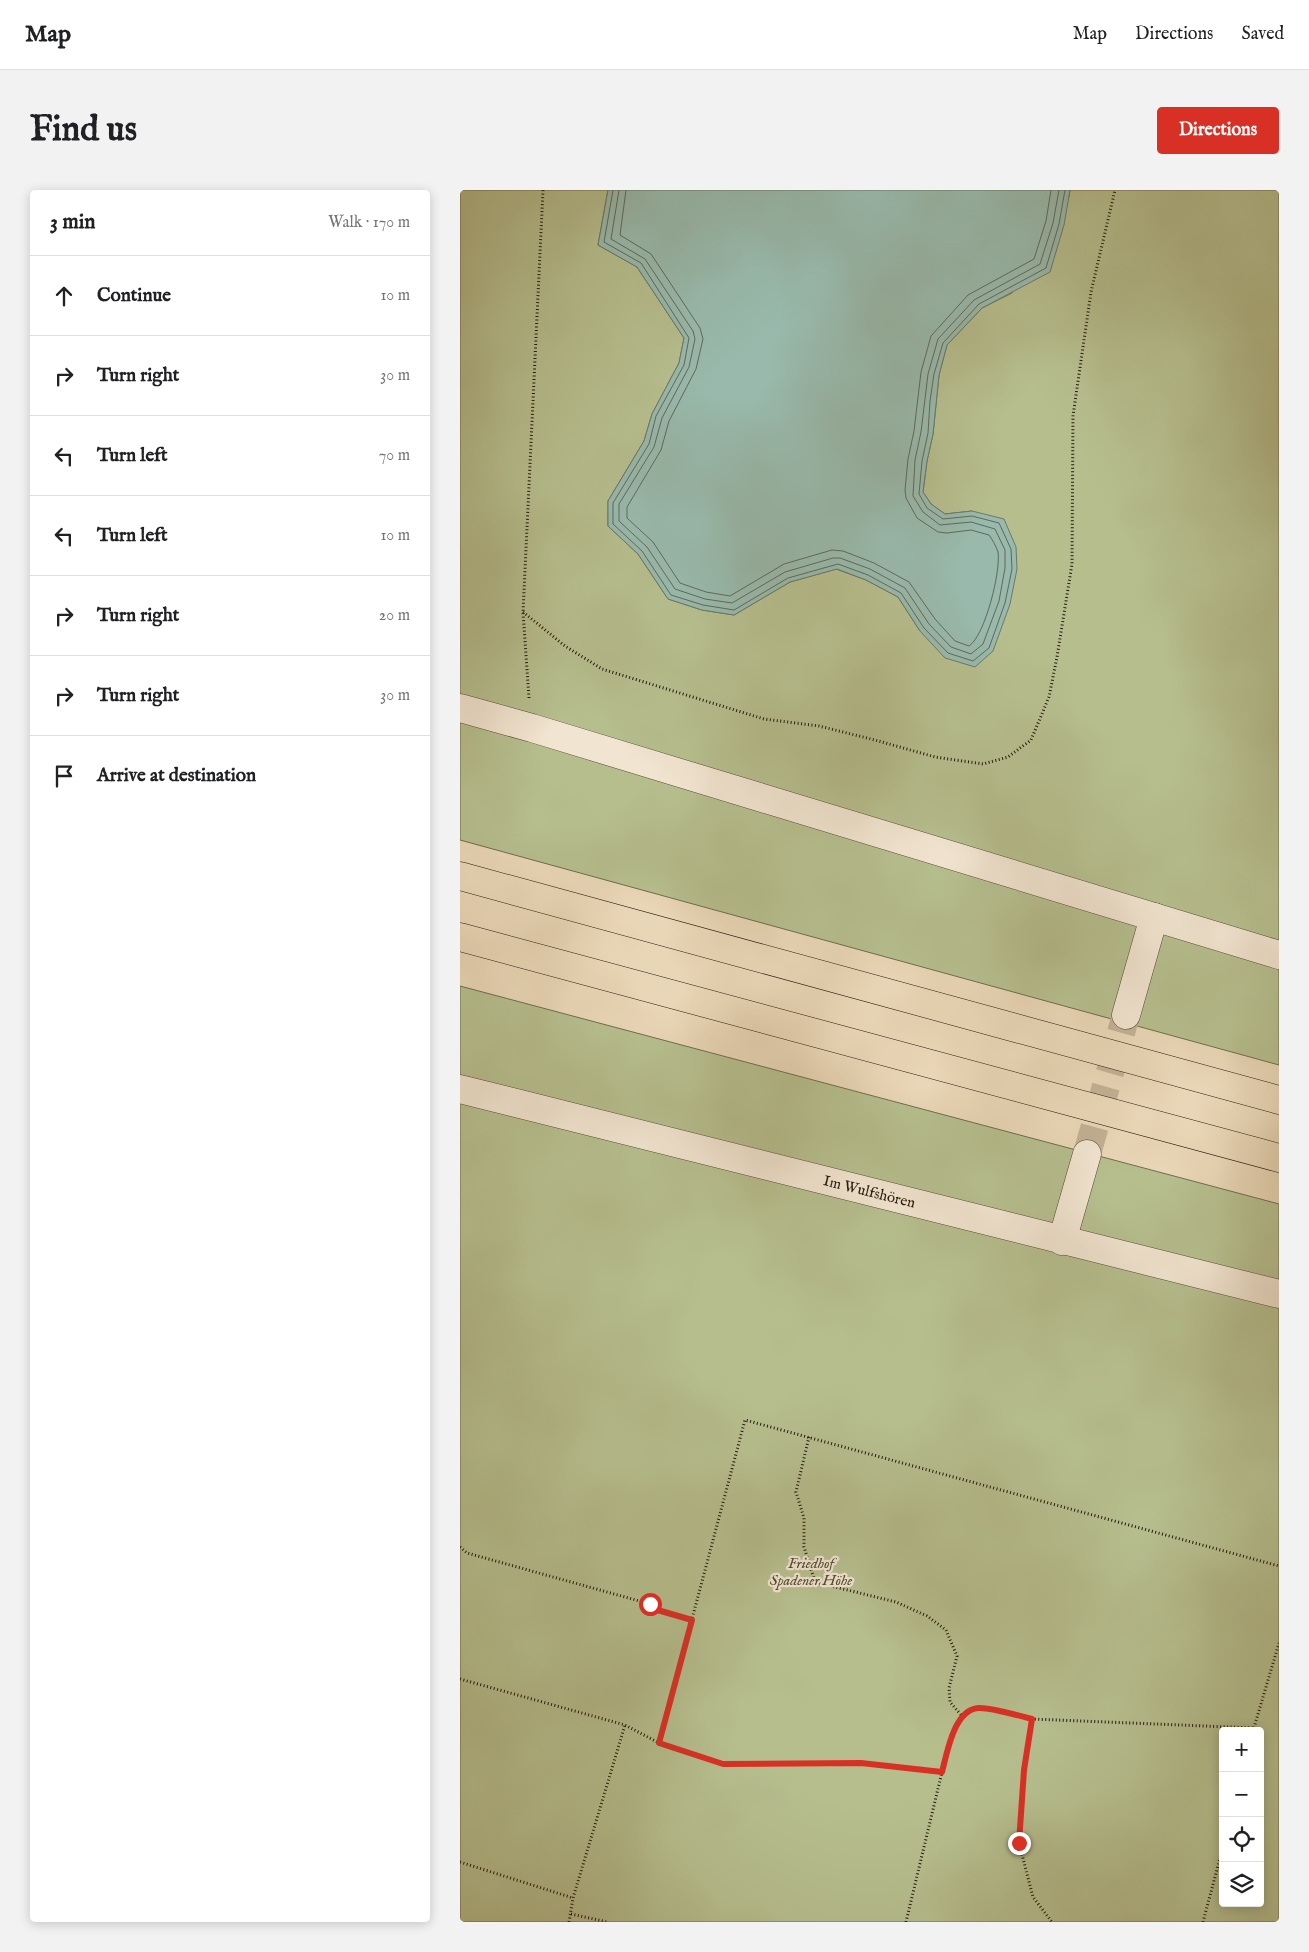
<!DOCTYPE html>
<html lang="en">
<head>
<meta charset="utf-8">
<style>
	body { margin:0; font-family:"IM FELL English",serif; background:#f2f2f2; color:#202124 }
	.controls { position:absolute; right:15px; bottom:15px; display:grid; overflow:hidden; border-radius:5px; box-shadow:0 2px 12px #0003 }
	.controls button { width:45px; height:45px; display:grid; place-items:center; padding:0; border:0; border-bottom:1px solid #e0e0e0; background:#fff; color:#202124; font:25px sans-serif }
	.stop { position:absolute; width:15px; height:15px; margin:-11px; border:4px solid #d93025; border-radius:50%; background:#fff }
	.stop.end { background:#d93025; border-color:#fff; box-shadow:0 1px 5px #0008 }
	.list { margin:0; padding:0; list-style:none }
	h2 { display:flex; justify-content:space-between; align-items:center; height:65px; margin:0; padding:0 20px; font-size:21px }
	h2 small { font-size:16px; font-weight:400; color:#757577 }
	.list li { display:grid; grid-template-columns:32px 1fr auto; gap:15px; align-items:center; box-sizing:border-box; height:80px; padding:0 20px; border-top:1px solid #e0e0e0 }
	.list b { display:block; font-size:19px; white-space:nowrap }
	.list em { font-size:16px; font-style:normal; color:#757577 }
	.icon { flex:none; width:28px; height:28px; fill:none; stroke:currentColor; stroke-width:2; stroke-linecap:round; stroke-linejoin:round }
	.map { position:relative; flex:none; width:819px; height:1732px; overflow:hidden; border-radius:5px }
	header { display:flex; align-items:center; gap:30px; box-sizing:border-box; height:70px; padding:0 25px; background:#fff; border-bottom:1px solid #e0e0e0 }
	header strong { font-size:24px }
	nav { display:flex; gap:28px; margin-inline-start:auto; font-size:18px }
	.intro { display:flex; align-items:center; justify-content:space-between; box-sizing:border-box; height:120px; padding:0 30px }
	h1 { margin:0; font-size:35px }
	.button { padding:12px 22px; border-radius:5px; background:#d93025; color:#fff; font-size:18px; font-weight:700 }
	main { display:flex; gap:30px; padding:0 30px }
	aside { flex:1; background:#fff; border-radius:5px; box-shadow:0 2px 12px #0003 }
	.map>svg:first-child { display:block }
	.green { fill:#b6be8e; stroke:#6e6c4d; fill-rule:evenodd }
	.water { fill:#98b9ab; stroke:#6a796b }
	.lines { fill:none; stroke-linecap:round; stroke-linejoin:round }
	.shore { stroke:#5e695c; stroke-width:1 }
	.minor-tunnel { stroke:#c2b094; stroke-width:28; stroke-dasharray:28 14; stroke-linecap:butt }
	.minor-casing { stroke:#564836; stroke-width:29 }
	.highway-casing { stroke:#25190c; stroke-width:29 }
	.path { stroke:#25190c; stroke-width:3; stroke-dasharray:1 2.5; stroke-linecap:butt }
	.minor { stroke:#f1e4d0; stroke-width:28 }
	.highway { stroke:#e9d6b6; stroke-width:28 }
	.route { stroke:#d93025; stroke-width:6 }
	.labels { text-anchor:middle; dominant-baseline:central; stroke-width:4.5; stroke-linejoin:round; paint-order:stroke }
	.street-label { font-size:15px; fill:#25190c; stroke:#f1e4d0 }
	.park-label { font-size:15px; font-style:italic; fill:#504b33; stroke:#f1e4d0 }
</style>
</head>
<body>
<header>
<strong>Map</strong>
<nav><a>Map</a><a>Directions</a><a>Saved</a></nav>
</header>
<div class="intro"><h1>Find us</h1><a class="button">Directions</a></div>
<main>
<aside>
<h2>3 min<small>Walk · 170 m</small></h2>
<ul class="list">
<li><svg class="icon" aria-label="ahead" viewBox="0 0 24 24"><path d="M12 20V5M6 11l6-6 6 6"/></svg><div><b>Continue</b></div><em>10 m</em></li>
<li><svg class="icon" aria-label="right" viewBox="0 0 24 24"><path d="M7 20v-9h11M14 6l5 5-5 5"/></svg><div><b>Turn right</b></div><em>30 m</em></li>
<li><svg class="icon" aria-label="left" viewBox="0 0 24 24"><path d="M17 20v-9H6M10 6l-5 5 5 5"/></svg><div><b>Turn left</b></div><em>70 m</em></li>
<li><svg class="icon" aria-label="left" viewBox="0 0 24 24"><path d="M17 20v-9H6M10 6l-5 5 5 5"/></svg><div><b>Turn left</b></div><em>10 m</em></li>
<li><svg class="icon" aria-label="right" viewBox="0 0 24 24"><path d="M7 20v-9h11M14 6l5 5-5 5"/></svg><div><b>Turn right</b></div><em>20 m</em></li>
<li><svg class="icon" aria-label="right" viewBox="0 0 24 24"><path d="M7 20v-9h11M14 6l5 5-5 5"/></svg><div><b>Turn right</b></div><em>30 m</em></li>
<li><svg class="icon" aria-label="arrive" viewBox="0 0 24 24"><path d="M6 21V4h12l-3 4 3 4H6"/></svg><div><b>Arrive at destination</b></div></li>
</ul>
</aside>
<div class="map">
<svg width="819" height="1732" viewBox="0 0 819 1732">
	<rect width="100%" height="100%" fill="#e9d6b6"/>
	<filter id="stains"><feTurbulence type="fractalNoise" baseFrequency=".004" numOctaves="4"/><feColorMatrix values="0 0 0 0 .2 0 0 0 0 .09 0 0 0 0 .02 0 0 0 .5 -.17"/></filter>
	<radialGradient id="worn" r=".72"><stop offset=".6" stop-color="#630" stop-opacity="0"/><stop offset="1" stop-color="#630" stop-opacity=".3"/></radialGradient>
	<g class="green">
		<polygon points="0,0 148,0 138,55 177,77 224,148 219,173 192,224 184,251 148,311 148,336 178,364 208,409 242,420 274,425 330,392 376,379 406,390 438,407 460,441 512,321 485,324 471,314 463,302 467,271 473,244 479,185 487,155 522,118 552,103 609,7 610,0 819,0 819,875 0,650"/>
		<path d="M 0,796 L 819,1014 L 819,1732 L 0,1732 ZM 763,1541 L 800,1541 L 800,1713 L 763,1713 Z"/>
	</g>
	<polygon class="water" points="148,0 610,0 604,35 590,82 522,118 487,155 479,185 473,244 467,271 463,302 471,314 485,324 512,321 544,329 556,357 557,379 550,414 533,461 515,477 485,468 460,441 438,407 406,390 377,379 330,392 274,425 242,420 208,409 178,364 148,336 148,311 184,251 192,224 219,173 224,148 177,77 138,55"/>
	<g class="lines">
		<g class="shore">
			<polyline points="153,0 144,52 181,73 229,148 224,175 196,226 189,254 153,313 153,334 182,361 211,405 243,415 274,420 328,388 378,374 408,385 441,403 464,438 488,463 513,471 529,458 545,413 552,379 551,359 539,333 512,326 483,329 467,318 459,304 462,271 468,243 470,211 474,184 483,153 519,114 586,78 599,34 605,0"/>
			<polyline points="159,0 151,49 185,69 233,141 235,149 229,177 202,228 194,257 159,314 159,331 187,357 215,399 245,409 272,413 325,382 373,368 380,368 410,379 445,398 469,434 491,457 511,464 523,454 539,411 545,378 545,360 535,339 511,332 480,335 463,322 453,306 455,270 461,242 468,184 478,149 514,110 580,74 593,33 599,0"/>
			<path d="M 166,0 L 160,45 L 191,64 L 240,138 L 243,149 L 236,179 L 209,231 L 201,260 L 167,317 L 167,328 L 193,352 L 220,393 L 246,402 L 270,406 L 324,374 L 372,360 L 383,361 L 414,373 L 449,392 L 475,429 L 495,451 L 509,456 C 525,446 541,381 538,362 C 536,356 532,349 529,345 L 511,340 L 487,343 L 478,342 L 457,328 L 446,308 L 445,300 L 448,269 L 454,241 L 461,182 L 471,146 L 508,105 L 574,69 L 586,31 L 591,0"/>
		</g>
		<polyline class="minor-tunnel" points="627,964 666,825"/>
		<defs>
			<g id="minor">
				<polyline points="0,518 72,538 819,765"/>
				<polyline points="666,825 694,727"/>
				<path id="s1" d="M 0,899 L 819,1104"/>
				<polyline points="602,1051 627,964"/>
			</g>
			<g id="highway">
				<polyline points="0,686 819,910"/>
				<polyline points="0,747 819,968"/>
			</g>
		</defs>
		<use href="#minor" class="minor-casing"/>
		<use href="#highway" class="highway-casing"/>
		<g class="path">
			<polyline points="63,422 105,456 142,479 304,529 359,536 415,550 475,567 523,574 548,567 571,550 589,507 597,467 612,374 613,226 631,102 655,0"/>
			<polyline points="69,508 63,422 83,0"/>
			<polyline points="349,1247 336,1302 344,1328 344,1357 355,1392 436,1412 467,1426 486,1440 497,1466 489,1498 490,1512 502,1526"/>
			<polyline points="0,1357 7,1363 190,1414 194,1419 232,1430"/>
			<polyline points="0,1489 165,1535 199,1553 263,1574 401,1573 482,1582"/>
			<polyline points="572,1529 564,1579 559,1653 573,1707 592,1732"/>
			<polyline points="793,1541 819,1453"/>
			<polyline points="199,1553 285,1230 819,1376"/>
			<polyline points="0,1672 113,1708"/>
			<polyline points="111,1724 147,1732"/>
			<polyline points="109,1732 113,1708 165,1535"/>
			<polyline points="446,1732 482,1582 492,1545 502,1526 518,1517 572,1529 794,1538"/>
			<polyline points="743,1732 763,1657"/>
		</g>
		<use href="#minor" class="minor"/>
		<use href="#highway" class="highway"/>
	</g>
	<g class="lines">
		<path class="route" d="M 190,1414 L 194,1419 L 232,1430 L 199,1553 L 263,1574 L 401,1573 L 482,1582 C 487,1563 494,1520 518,1518 C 527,1517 561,1526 572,1529 L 564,1580 L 559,1653"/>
	</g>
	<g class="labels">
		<g class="street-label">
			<text stroke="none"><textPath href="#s1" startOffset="422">Im Wulfshören</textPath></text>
		</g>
		<g class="park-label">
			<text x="351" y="1373">Friedhof<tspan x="351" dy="17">Spadener Höhe</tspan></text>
		</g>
	</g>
	<rect width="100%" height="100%" filter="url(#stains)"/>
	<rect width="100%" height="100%" fill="url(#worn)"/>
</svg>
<div class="controls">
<button>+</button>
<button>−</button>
<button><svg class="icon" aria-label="locate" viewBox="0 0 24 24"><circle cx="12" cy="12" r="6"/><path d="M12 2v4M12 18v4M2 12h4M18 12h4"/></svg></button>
<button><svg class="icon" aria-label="layers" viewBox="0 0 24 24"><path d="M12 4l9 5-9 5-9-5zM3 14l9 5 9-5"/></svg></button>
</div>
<div class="stop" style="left:190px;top:1414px"></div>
<div class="stop end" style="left:559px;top:1653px"></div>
</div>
</main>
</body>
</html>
